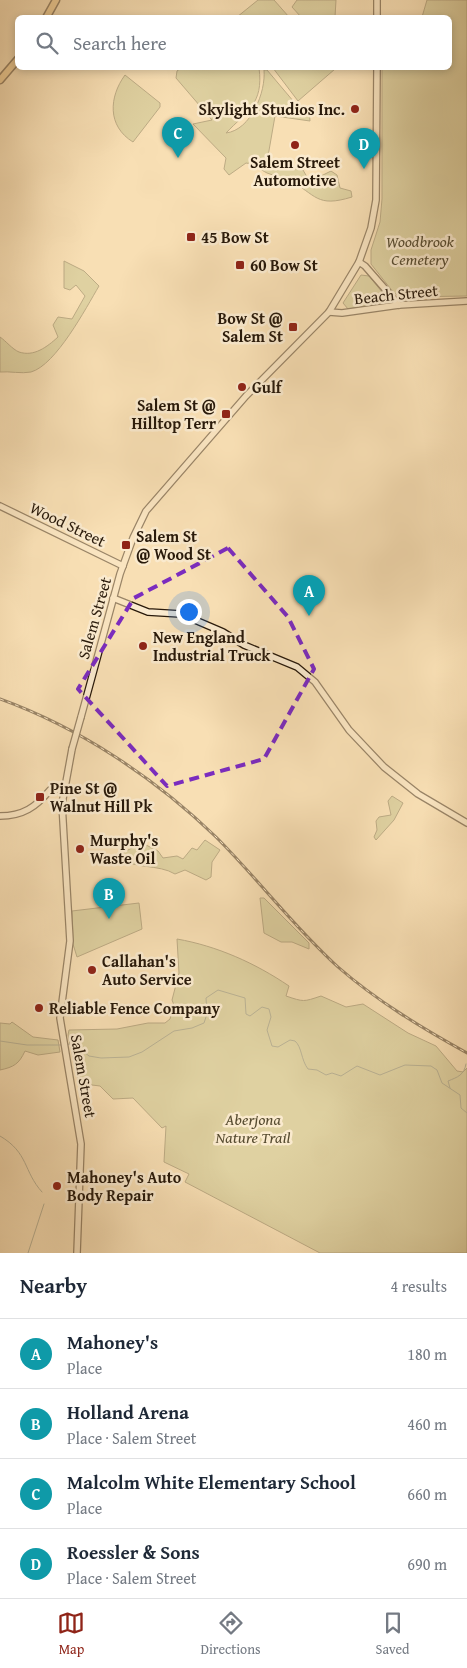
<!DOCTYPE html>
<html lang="en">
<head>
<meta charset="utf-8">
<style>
	body { margin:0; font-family:"Gentium Book Plus",serif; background:#f2f2f3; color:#1f2937 }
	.you { position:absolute; left:188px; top:611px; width:18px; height:18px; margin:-12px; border:4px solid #fff; border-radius:50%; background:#1a73e8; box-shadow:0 0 0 8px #1a73e833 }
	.badge { display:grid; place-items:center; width:32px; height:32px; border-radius:50%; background:#8f2418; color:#fff; font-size:16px; font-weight:700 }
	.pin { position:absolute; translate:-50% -41px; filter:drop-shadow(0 1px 2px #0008) }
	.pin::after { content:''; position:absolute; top:26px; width:18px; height:15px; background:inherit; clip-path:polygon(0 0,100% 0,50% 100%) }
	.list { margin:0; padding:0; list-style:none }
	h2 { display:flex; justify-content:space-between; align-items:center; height:65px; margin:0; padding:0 20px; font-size:21px }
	h2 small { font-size:16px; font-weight:400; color:#747a83 }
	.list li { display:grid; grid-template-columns:32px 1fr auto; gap:15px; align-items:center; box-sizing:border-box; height:70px; padding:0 20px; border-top:1px solid #e0e1e3 }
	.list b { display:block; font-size:19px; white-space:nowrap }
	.list p { margin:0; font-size:16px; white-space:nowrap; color:#747a83 }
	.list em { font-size:16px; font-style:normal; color:#747a83 }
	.icon { flex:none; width:28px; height:28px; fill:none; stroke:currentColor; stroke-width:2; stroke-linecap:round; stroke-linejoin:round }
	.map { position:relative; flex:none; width:467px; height:1253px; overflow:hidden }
	.search { position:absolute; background:#fff; box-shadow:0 2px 8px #0003; left:15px; right:15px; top:15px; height:55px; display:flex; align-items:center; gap:12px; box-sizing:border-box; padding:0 18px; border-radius:8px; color:#747a83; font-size:19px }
	.sheet { height:345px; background:#fff }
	nav { display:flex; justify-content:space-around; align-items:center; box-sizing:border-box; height:70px; border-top:1px solid #e0e1e3; background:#fff; font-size:14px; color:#747a83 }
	nav a { display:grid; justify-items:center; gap:2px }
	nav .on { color:#8f2418 }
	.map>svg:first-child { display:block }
	.green { fill:#c2c18a; stroke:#756d4a }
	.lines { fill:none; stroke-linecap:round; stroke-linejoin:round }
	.stream { stroke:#6e7b6c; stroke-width:1 }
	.secondary-casing { stroke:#28190a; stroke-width:8 }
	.primary-casing { stroke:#28190a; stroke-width:9 }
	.secondary { stroke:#faeace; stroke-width:5.5 }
	.primary { stroke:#ecc07a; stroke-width:6 }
	.rail-casing { stroke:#28190a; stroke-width:3 }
	.rail { stroke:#faeace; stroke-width:1; stroke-dasharray:4; stroke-linecap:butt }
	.secondary-bridge-casing { stroke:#28190a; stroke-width:8; stroke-linecap:butt }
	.secondary-bridge { stroke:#faeace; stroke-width:5.5 }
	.marked { fill:none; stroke:#7b2cbf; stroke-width:4; stroke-dasharray:10 6; stroke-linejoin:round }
	.poi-dot { fill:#8f2418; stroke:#faeace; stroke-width:2 }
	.labels { text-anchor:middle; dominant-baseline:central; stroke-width:5; stroke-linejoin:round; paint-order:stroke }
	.poi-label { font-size:16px; font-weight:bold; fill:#28190a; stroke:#faeace; text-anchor:start }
	.park-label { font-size:16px; font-style:italic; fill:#564b30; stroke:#faeace }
	.street-label { font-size:16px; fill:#28190a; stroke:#faeace }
</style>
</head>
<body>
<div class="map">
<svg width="467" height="1253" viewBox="0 0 467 1253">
	<rect width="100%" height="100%" fill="#f8dfb4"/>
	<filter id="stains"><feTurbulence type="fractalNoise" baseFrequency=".004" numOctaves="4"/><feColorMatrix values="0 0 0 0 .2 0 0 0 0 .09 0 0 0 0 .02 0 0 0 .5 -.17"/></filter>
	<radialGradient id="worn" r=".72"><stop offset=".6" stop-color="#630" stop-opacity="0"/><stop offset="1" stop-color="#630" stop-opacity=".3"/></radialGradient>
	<g class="green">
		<polygon points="258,0 274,0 289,17 237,17"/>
		<polygon points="297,0 336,0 335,17 301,17 292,7"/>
		<polygon points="427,0 467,0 467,296 402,297 394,293 371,264 371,250 380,222 382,199 382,68 450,68 450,18 422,17"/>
		<path d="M 181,68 L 259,68 C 264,104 246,112 226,133 C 251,130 266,92 264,70 L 267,70 L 294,102 L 293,108 L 309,109 L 310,121 L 275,116 L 267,162 L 272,165 L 303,170 L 307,177 L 321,176 L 331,171 L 337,175 L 340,188 L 351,191 L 352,197 C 316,208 317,195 289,180 C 282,176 274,176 267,173 C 259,169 256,164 246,163 L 229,175 L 224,169 L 226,158 L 193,124 L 212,120 L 176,78 L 177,71 Z"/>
		<polygon points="273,68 333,68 335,69 298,101"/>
		<path d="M 125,75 L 160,103 L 160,107 L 133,142 C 107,126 109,97 125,75 Z"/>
		<path d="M 64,261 L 84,271 L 99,286 C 86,308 56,365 31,372 C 22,374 9,371 0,372 L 0,337 C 6,341 12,349 19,352 C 34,357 47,347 58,337 L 53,325 L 58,317 L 72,319 L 85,296 L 76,285 L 70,290 L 64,288 Z"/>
		<polygon points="361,275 369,276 386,297 386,300 382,303 348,309 343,303"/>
		<polygon points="392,796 403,803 394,820 376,840 374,837 377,830 376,821 379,817 391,815 388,801"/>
		<path d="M 205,840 L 220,850 L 212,862 L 211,877 L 206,880 L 185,870 L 175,874 C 159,864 132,869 121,858 L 124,852 L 142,843 L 158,851 L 163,858 L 177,856 L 183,859 L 192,848 L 197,850 Z"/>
		<polygon points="260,898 264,898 309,943 309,949 292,942 281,942 264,933"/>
		<polygon points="139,903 142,929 77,957 73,944 72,911"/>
		<path d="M 177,939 C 217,946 255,963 289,986 L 286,996 C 304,1002 303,1002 321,996 L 346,1007 L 363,1004 L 408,1033 L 436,1046 L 457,1071 L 463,1072 L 467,1068 L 467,1253 L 320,1253 L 185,1182 L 189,1174 L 164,1162 L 166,1126 L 162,1128 L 133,1098 L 113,1099 L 100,1086 L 84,1084 L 78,1080 L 68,1035 L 69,1030 L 117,1029 L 148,1023 L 165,1023 L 170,1019 L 174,1005 L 172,1000 L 179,973 Z"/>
		<path d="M 12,1022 L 33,1037 L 58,1040 L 60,1052 L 38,1055 L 25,1051 C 19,1064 14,1067 0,1070 L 0,1023 L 10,1024 Z"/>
	</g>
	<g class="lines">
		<g class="stream">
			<polyline points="0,1041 27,1045 63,1045"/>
			<path d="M 67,1044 L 75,1045 L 89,1056 L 101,1058 L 129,1057 L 142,1052 L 174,1031 L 192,1028 L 204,1023 L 207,1014 L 206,998 L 218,990 L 245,998 L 246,1014 L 250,1016 L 262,1007 L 269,1009 L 271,1017 L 267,1030 L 272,1046 L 278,1047 L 290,1040 L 295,1041 C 302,1047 301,1060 308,1069 L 317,1070 L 326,1075 L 332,1073 L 341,1076 L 357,1066 L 380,1075 L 405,1065 L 431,1066 L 437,1070 L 442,1083 L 460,1095 L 461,1108 L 467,1113"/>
			<path d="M 450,1088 L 448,1081 C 458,1077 464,1075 466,1064"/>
			<path d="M 0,1136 C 29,1153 23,1171 42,1192"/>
			<polyline points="28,1253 44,1204"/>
		</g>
		<defs>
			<g id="secondary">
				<polyline points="377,18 377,0"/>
				<polyline points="359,262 365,266 399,305"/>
				<polyline points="329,312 342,313 399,305 467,301"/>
				<polyline points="0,506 123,566"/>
				<polyline points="113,598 148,612 181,614 223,632 244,645 297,667 315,682 349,730 384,767 418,794 467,823"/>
				<polyline points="81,717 120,574 133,538 146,511 246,396 329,312 359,262 371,228 376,200 377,68"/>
				<polyline points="72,749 62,804 70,941 60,1018 81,1144 77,1253"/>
				<path d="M 0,816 C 23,816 36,807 50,790 L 63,788"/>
			</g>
			<g id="primary">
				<polyline points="46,18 56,0"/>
				<polyline points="0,80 18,59"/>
			</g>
		</defs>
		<use href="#secondary" class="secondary-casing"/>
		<use href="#primary" class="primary-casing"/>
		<use href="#secondary" class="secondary"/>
		<use href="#primary" class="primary"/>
		<defs>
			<path id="rail" d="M 0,699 C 80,728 155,778 216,837 C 258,879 294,927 338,967 C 377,1001 422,1028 467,1053"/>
		</defs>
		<use href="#rail" class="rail-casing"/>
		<use href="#rail" class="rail"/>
		<defs>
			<polyline id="secondary-bridge" points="72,749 81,717"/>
		</defs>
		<use href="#secondary-bridge" class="secondary-bridge-casing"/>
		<use href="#secondary-bridge" class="secondary-bridge"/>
	</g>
	<path d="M0 0H467V1253H0ZM 228,548 L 288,617 L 314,669 L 264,759 L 167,786 L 78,689 L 134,598 Z" fill="#f8dfb4" fill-opacity=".55" fill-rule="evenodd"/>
	<path class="marked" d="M 228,548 L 288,617 L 314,669 L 264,759 L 167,786 L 78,689 L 134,598 Z"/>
	<g class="poi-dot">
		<circle cx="355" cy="109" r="5"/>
		<circle cx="295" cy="145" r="5"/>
		<rect x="186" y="232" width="10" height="10" rx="2.5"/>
		<rect x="235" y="260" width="10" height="10" rx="2.5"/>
		<rect x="288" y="322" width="10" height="10" rx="2.5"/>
		<circle cx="242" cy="387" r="5"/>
		<rect x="221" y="409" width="10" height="10" rx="2.5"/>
		<rect x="121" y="540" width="10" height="10" rx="2.5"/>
		<circle cx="143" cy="646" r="5"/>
		<rect x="35" y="792" width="10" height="10" rx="2.5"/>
		<circle cx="80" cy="849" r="5"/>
		<circle cx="92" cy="970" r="5"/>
		<circle cx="39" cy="1008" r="5"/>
		<circle cx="57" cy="1186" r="5"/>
	</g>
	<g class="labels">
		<g class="poi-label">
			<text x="345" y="109" text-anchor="end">Skylight Studios Inc.</text>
			<text x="295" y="162" text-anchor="middle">Salem Street<tspan x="295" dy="18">Automotive</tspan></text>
			<text x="201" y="237">45 Bow St</text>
			<text x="250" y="265">60 Bow St</text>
			<text x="283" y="318" text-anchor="end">Bow St @<tspan x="283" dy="18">Salem St</tspan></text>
			<text x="252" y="387">Gulf</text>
			<text x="216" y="405" text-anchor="end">Salem St @<tspan x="216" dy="18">Hilltop Terr</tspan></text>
			<text x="136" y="536">Salem St<tspan x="136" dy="18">@ Wood St</tspan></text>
			<text x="153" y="637">New England<tspan x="153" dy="18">Industrial Truck</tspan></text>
			<text x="50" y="788">Pine St @<tspan x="50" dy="18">Walnut Hill Pk</tspan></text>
			<text x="90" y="840">Murphy's<tspan x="90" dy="18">Waste Oil</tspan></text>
			<text x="102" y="961">Callahan's<tspan x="102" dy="18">Auto Service</tspan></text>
			<text x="49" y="1008">Reliable Fence Company</text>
			<text x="67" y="1177">Mahoney's Auto<tspan x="67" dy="18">Body Repair</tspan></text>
		</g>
		<g class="park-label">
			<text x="420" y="241">Woodbrook<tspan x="420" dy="18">Cemetery</tspan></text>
			<text x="253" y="1119">Aberjona<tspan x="253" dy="18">Nature Trail</tspan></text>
		</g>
		<g class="street-label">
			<text transform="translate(396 294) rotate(-6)">Beach Street</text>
			<text transform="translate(68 524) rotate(26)">Wood Street</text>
			<text transform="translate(94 618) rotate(-74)">Salem Street</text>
			<text transform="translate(84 1076) rotate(80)">Salem Street</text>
		</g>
	</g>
	<rect width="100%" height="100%" filter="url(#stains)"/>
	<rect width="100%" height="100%" fill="url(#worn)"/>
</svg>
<div class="you"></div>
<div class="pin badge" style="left:309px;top:616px;background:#0f9aa8">A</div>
<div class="pin badge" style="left:109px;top:919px;background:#0f9aa8">B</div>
<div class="pin badge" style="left:178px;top:158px;background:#0f9aa8">C</div>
<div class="pin badge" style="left:364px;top:169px;background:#0f9aa8">D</div>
<div class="search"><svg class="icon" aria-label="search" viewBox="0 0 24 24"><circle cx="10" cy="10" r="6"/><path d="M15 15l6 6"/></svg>Search here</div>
</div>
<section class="sheet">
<h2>Nearby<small>4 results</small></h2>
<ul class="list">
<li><span class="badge" style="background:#0f9aa8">A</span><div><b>Mahoney's</b><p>Place</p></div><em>180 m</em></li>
<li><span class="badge" style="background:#0f9aa8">B</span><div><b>Holland Arena</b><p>Place · Salem Street</p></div><em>460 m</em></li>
<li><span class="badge" style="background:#0f9aa8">C</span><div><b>Malcolm White Elementary School</b><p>Place</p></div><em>660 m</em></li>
<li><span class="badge" style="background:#0f9aa8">D</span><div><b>Roessler &amp; Sons</b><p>Place · Salem Street</p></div><em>690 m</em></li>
</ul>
</section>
<nav>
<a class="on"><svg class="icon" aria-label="map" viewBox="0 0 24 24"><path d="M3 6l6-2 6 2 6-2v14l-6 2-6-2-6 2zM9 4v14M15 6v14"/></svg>Map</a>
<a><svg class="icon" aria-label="directions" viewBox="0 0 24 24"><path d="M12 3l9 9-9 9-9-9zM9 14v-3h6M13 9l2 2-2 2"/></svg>Directions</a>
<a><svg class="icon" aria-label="saved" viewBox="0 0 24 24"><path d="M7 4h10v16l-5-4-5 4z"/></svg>Saved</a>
</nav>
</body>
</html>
